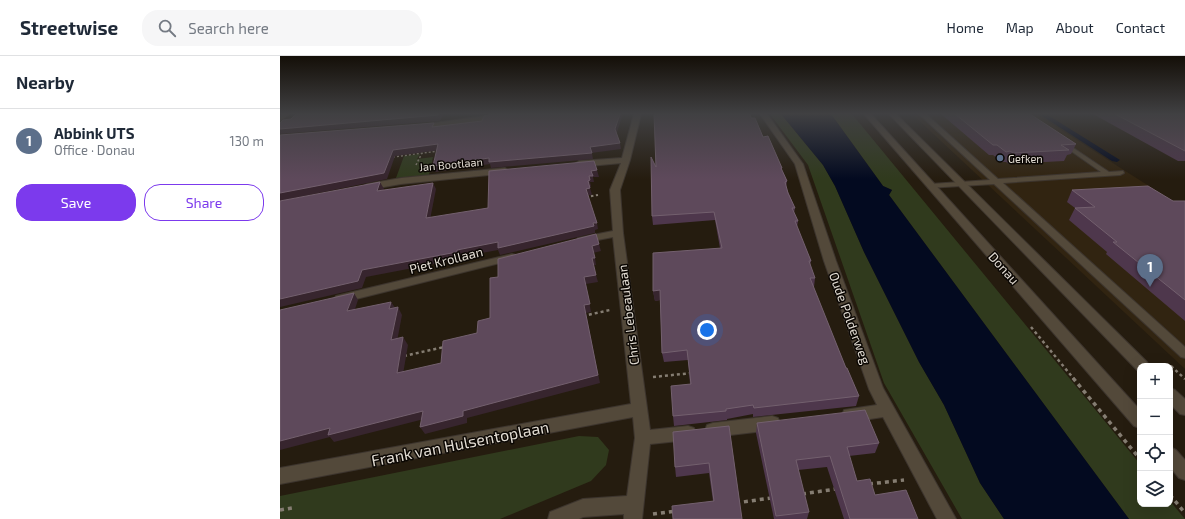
<!DOCTYPE html>
<html lang="en">
<head>
<meta charset="utf-8">
<style>
	body { margin:0; font-family:"Exo 2",sans-serif; background:#f6f6f7; color:#1f2937 }
	.controls { position:absolute; right:12px; bottom:12px; display:grid; overflow:hidden; border-radius:8px; box-shadow:0 4px 16px #0002 }
	.controls button { width:36px; height:36px; display:grid; place-items:center; padding:0; border:0; border-bottom:1px solid #e0e1e3; background:#fff; color:#1f2937; font:20px sans-serif }
	.you { position:absolute; left:427px; top:274px; width:14px; height:14px; margin:-10px; border:3px solid #fff; border-radius:50%; background:#1a73e8; box-shadow:0 0 0 6px #1a73e833 }
	.badge { display:grid; place-items:center; width:26px; height:26px; border-radius:50%; background:#7c3aed; color:#fff; font-size:13px; font-weight:700 }
	.pin { position:absolute; translate:-50% -33px; filter:drop-shadow(0 1px 2px #0008) }
	.pin::after { content:''; position:absolute; top:21px; width:14px; height:12px; background:inherit; clip-path:polygon(0 0,100% 0,50% 100%) }
	.list { margin:0; padding:0; list-style:none }
	h2 { display:flex; justify-content:space-between; align-items:center; height:52px; margin:0; padding:0 16px; font-size:17px }
	h2 small { font-size:13px; font-weight:400; color:#747a83 }
	.list li { display:grid; grid-template-columns:26px 1fr auto; gap:12px; align-items:center; box-sizing:border-box; height:64px; padding:0 16px; border-top:1px solid #e0e1e3 }
	.list b { display:block; font-size:15px; white-space:nowrap }
	.list p { margin:0; font-size:13px; white-space:nowrap; color:#747a83 }
	.list em { font-size:13px; font-style:normal; color:#747a83 }
	.actions { display:flex; gap:8px; padding:12px 16px }
	.actions a { flex:1; padding:9px 0; border:1px solid #7c3aed; border-radius:16px; text-align:center; font-size:14px; color:#7c3aed }
	.actions .main { background:#7c3aed; color:#fff }
	.icon { flex:none; width:22px; height:22px; fill:none; stroke:currentColor; stroke-width:2; stroke-linecap:round; stroke-linejoin:round }
	.map { position:relative; flex:none; width:905px; height:463px; overflow:hidden }
	header { display:flex; align-items:center; gap:24px; box-sizing:border-box; height:56px; padding:0 20px; background:#fff; border-bottom:1px solid #e0e1e3 }
	header strong { font-size:19px }
	nav { display:flex; gap:22px; margin-inline-start:auto; font-size:14px }
	.search { width:280px; height:36px; background:#f6f6f7; display:flex; align-items:center; gap:10px; box-sizing:border-box; padding:0 14px; border-radius:16px; color:#747a83; font-size:15px }
	main { display:flex }
	aside { flex:1; background:#fff }
	.map>svg:first-child { display:block }
	.built { fill:#312411 }
	.green { fill:#303a1d }
	.water { fill:#030a20 }
	.lines { fill:none; stroke-linecap:round; stroke-linejoin:round }
	.lane-casing { stroke:#3d352e; stroke-width:2 }
	.street-casing { stroke:#3d352e; stroke-width:2 }
	.secondary-casing { stroke:#3d352e; stroke-width:2 }
	.path-far3 { stroke:#857d72; stroke-width:1.5; stroke-dasharray:2 2; stroke-linecap:butt }
	.path-far2 { stroke:#857d72; stroke-width:2; stroke-dasharray:2.5 2.5; stroke-linecap:butt }
	.path-far1 { stroke:#857d72; stroke-width:2.5; stroke-dasharray:3 3; stroke-linecap:butt }
	.path { stroke:#857d72; stroke-width:3.5; stroke-dasharray:4 4; stroke-linecap:butt }
	.lane { fill:#53493a; fill-rule:evenodd }
	.street { fill:#53493a; fill-rule:evenodd }
	.secondary { fill:#53493a; fill-rule:evenodd }
	.wall { fill:#4e374c }
	.shaded-wall { fill:#37252e }
	.building { fill:#5e495b; stroke:#73606e }
	.service-dot { fill:#5c6f8a; stroke:#0b0703; stroke-width:1.5 }
	.labels { text-anchor:middle; dominant-baseline:central; stroke-width:3; stroke-linejoin:round; paint-order:stroke }
	.far-poi-label { font-size:11px; fill:#e2dcd3; stroke:#0b0703; text-anchor:start }
	.far-street-label { font-size:11px; fill:#e2dcd3; stroke:#0b0703 }
	.street-label { font-size:13px; fill:#e2dcd3; stroke:#0b0703 }
	.near-street-label { font-size:16px; fill:#e2dcd3; stroke:#0b0703 }
</style>
</head>
<body>
<header>
<strong>Streetwise</strong>
<div class="search"><svg class="icon" aria-label="search" viewBox="0 0 24 24"><circle cx="10" cy="10" r="6"/><path d="M15 15l6 6"/></svg>Search here</div>
<nav><a>Home</a><a>Map</a><a>About</a><a>Contact</a></nav>
</header>
<main>
<aside>
<h2>Nearby<small></small></h2>
<ul class="list">
<li><span class="badge" style="background:#5c6f8a">1</span><div><b>Abbink UTS</b><p>Office · Donau</p></div><em>130 m</em></li>
</ul>
<div class="actions"><a class="main">Save</a><a>Share</a></div>
</aside>
<div class="map">
<svg width="905" height="463" viewBox="0 0 905 463">
	<rect width="100%" height="100%" fill="#251c0f"/>
	<polygon class="built" points="632,58 756,58 905,153 905,313"/>
	<g class="green">
		<polygon points="490,58 501,58 543,109 555,130 584,196 639,306 664,349 700,427 724,463 682,463 604,327 528,109"/>
		<polygon points="551,58 572,58 860,408 860,448 890,448 890,445 905,463 849,463 609,139 612,134 603,130"/>
		<polygon points="140,98 137,103 153,101 149,119 116,122 124,100"/>
		<polygon points="299,380 318,381 329,394 326,409 311,425 220,463 0,463 0,440"/>
	</g>
	<g class="water">
		<polygon points="501,58 551,58 603,130 612,134 609,139 849,463 724,463 700,427 664,349 639,306 584,196 555,130 543,109"/>
		<polygon points="759,58 766,58 840,104 837,106 832,105"/>
	</g>
	<g class="lines">
		<defs>
			<polygon id="lane" points="639,58 646,58 718,123 821,116 781,88 781,86 783,85 829,116 843,115 844,117 840,119 723,127 905,291 905,302 901,301 714,128 648,132 648,128 651,128 710,124"/>
			<g id="street">
				<polygon points="1,58 9,58 0,65"/>
				<polygon points="220,58 239,58 176,69 139,73 135,71 139,69"/>
				<polygon points="354,58 361,58 350,104 340,134 343,177 370,374 408,370 414,372 416,377 414,382 408,384 370,388 362,463 344,463 344,458 303,461 299,463 268,463 270,456 303,443 347,440 355,382 353,361 0,428 0,412 351,348 333,181 302,187 297,184 298,182 333,175 330,134 341,107 299,111 295,108 299,105 342,102"/>
				<polygon points="480,58 487,58 523,108 556,205 603,332 676,463 657,463 603,361 570,366 564,364 562,359 564,354 597,349 589,333 544,205 515,108"/>
				<polygon points="225,112 229,115 228,117 121,128 87,134 82,131 87,128 121,122"/>
				<polygon points="232,198 236,199 238,201 236,203 60,247 56,246 54,243 56,240 60,239"/>
				<polygon points="492,360 498,362 500,367 498,372 492,374 433,381 427,379 425,374 427,369 433,367"/>
			</g>
			<g id="secondary">
				<polygon points="584,58 591,58 860,354 860,372 854,370"/>
				<polygon points="609,58 616,58 867,306 869,310 860,310 860,315 857,314"/>
				<polygon points="890,332 895,334 905,343 905,359 900,358 890,348"/>
				<polygon points="890,391 896,394 905,404 905,424 899,422 890,411"/>
			</g>
		</defs>
		<use href="#lane" class="lane-casing"/>
		<use href="#street" class="street-casing"/>
		<use href="#secondary" class="secondary-casing"/>
		<g class="path-far3">
			<polyline points="113,101 158,95"/>
			<polyline points="136,109 142,97"/>
		</g>
		<polyline class="path-far2" points="306,141 318,139"/>
		<g class="path-far1">
			<polyline points="303,260 330,254"/>
			<polyline points="751,271 794,323"/>
			<polyline points="124,300 164,291"/>
			<polyline points="891,310 905,323"/>
			<polyline points="373,321 412,317"/>
		</g>
		<g class="path">
			<polyline points="793,322 860,403"/>
			<polyline points="589,428 624,424"/>
			<polyline points="522,438 556,433"/>
			<polyline points="890,439 905,457"/>
			<polyline points="456,447 491,442"/>
			<polyline points="0,454 12,452"/>
			<polyline points="373,458 396,455"/>
		</g>
		<use href="#lane" class="lane"/>
		<use href="#street" class="street"/>
		<use href="#secondary" class="secondary"/>
	</g>
	<g class="wall">
		<polygon points="661,58 750,58 796,88 791,98 787,99 784,105 729,108 726,106 722,106 713,99 709,99"/>
		<polygon points="813,58 905,58 905,105 898,105"/>
		<polygon points="471,62 502,112 502,115 507,125 506,131 515,152 514,157 518,165 517,171 531,205 530,209 535,222 534,231 533,231 566,312 579,340 576,350 473,361 473,358 447,363 447,364 394,370 393,360 410,328 408,304 384,306 382,297 380,244 375,245 373,235 440,192 435,164 373,169 372,160 376,111"/>
		<polygon points="792,134 893,145 905,145 905,265 826,198 827,196 789,164 795,152 787,146"/>
		<polygon points="477,367 599,387 595,397 569,400 577,425 595,439 638,463 564,463 547,411 518,414 529,456 527,463 494,463 476,377"/>
		<polygon points="449,370 462,463 433,445 429,417 396,421 395,411"/>
	</g>
	<g class="shaded-wall">
		<polygon points="159,58 164,58 160,65 0,78 0,73"/>
		<polygon points="340,58 343,58 336,79 335,73"/>
		<polygon points="340,87 341,93 311,97 310,91"/>
		<polygon points="158,88 160,94 115,100 107,123 0,145 0,137 113,94"/>
		<polygon points="312,97 313,103 211,112 210,108 155,116 153,110 209,102"/>
		<polygon points="317,114 319,121 313,121 314,126 310,126 311,130 310,131 308,125 309,120 311,115"/>
		<polygon points="100,126 104,133 101,142 97,135"/>
		<polygon points="153,127 156,133 149,169 146,162"/>
		<polygon points="310,132 312,139 308,139 306,133"/>
		<polygon points="317,167 318,173 315,174 315,177 220,199 218,194 180,201 180,203 86,221 82,232 0,251 0,243 82,214 177,194"/>
		<polygon points="319,188 321,195 313,197 312,190"/>
		<polygon points="312,202 315,202 316,209 314,209"/>
		<polygon points="316,219 318,226 306,228 311,256 306,257 320,327 187,362 187,367 145,378 140,371 183,355 304,249 304,221"/>
		<polygon points="380,234 381,244 375,245 373,235"/>
		<polygon points="74,237 78,244 72,262 67,255"/>
		<polygon points="111,246 116,253 109,253"/>
		<polygon points="118,251 122,259 116,291 111,284"/>
		<polygon points="123,281 128,289 122,324 117,317"/>
		<polygon points="143,355 148,362 54,386 50,381 0,394 0,385 50,372"/>
	</g>
	<g class="building">
		<polygon points="16,58 159,58 158,59 0,73 0,67 3,64 11,63"/>
		<polygon points="212,58 340,58 335,73 340,87 310,91 312,97 209,106 209,102 153,110 158,88 113,94 104,117 0,137 0,79 154,67 152,71 202,65 204,60"/>
		<polygon points="374,58 470,58 471,62 475,62 483,81 488,80 502,112 501,112 507,125 505,126 508,137 515,152 512,152 518,165 515,165 531,205 529,205 535,222 530,222 566,312 567,312 579,340 474,352 473,349 446,353 446,355 393,360 391,330 411,328 407,294 382,297 380,234 373,235 373,197 442,192 434,156 372,160 371,101 376,111"/>
		<polygon points="675,58 750,58 796,88 781,89 789,94 733,97 730,95 726,96 717,89 713,89"/>
		<polygon points="835,58 905,58 905,95"/>
		<polygon points="314,105 317,114 311,115 313,120 309,120 310,124 308,125 310,132 306,133 317,167 313,167 314,170 218,192 218,186 177,194 177,196 82,214 78,225 0,243 0,145 100,126 97,135 153,127 146,162 208,152 209,115"/>
		<polygon points="868,130 893,145 905,145 905,244 833,186 837,186 795,152 815,151 792,134"/>
		<polygon points="316,178 319,188 312,190 315,202 312,202 316,219 304,221 310,248 304,249 318,319 183,355 183,360 140,371 143,355 48,379 50,372 0,385 0,254 74,237 67,255 111,246 109,253 118,251 111,284 123,281 117,317 161,307 163,285 197,277 198,265 210,262 210,222 218,221 218,203"/>
		<polygon points="585,354 599,387 567,391 577,425 590,423 595,439 626,434 638,463 570,463 550,400 516,404 529,456 496,460 477,367"/>
		<polygon points="449,370 462,463 393,463 392,450 434,445 429,407 395,411 393,376"/>
	</g>
	<linearGradient id="sky" x2="0" y2="1"><stop stop-color="#140f08"/><stop offset="0.47" stop-color="#404042"/><stop offset="1" stop-color="#404042" stop-opacity="0"/></linearGradient>
	<rect width="905" height="123" fill="url(#sky)"/>
	<circle class="service-dot" cx="720" cy="102" r="4"/>
	<g class="labels">
		<g class="far-poi-label">
			<text x="728" y="102">Gefken</text>
		</g>
		<g class="far-street-label">
			<text transform="translate(171 108) rotate(-5)">Jan Bootlaan</text>
		</g>
		<g class="street-label">
			<text transform="translate(166 204) rotate(-14)">Piet Krollaan</text>
			<text transform="translate(724 212) rotate(48)">Donau</text>
			<text transform="translate(348 259) rotate(-97)">Chris Lebeaulaan</text>
			<text transform="translate(570 262) rotate(70)">Oude Polderweg</text>
		</g>
		<g class="near-street-label">
			<text transform="translate(180 387) rotate(-11)">Frank van Hulsentoplaan</text>
		</g>
	</g>
</svg>
<div class="controls">
<button>+</button>
<button>−</button>
<button><svg class="icon" aria-label="locate" viewBox="0 0 24 24"><circle cx="12" cy="12" r="6"/><path d="M12 2v4M12 18v4M2 12h4M18 12h4"/></svg></button>
<button><svg class="icon" aria-label="layers" viewBox="0 0 24 24"><path d="M12 4l9 5-9 5-9-5zM3 14l9 5 9-5"/></svg></button>
</div>
<div class="you"></div>
<div class="pin badge" style="left:870px;top:231px;background:#5c6f8a">1</div>
</div>
</main>
</body>
</html>
